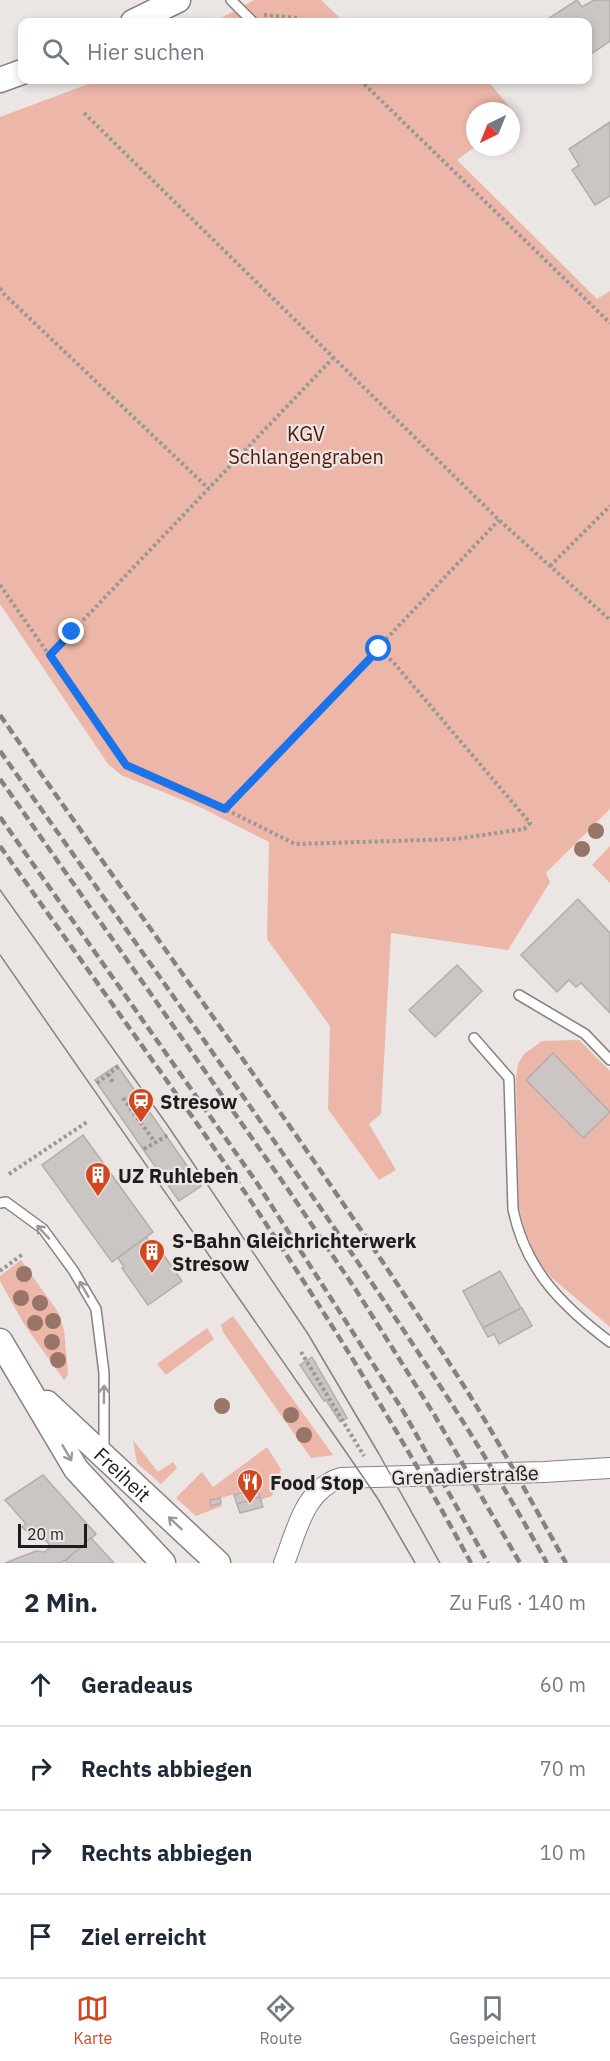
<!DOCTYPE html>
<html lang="de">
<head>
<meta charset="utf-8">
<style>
	body { margin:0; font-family:"IBM Plex Sans",sans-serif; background:#f2f2f3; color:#1f2937 }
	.compass { position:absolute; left:466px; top:102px; width:54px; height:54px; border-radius:50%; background:#fff; box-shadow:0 3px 9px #0003; rotate:223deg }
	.scale { position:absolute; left:18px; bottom:15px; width:69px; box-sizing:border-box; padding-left:6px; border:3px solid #1e1c1c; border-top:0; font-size:16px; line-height:21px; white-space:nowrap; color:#1e1c1c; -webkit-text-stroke:4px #ebe5e3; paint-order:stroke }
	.stop { position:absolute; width:18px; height:18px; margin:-14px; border:4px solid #1a73e8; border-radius:50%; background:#fff }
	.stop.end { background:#1a73e8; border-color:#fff; box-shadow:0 2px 6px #0008 }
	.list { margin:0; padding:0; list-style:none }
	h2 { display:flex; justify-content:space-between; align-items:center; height:78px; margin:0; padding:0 24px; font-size:26px }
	h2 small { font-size:20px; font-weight:400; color:#747a83 }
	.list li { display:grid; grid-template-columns:39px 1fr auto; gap:18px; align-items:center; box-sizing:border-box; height:84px; padding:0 24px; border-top:2px solid #e0e1e3 }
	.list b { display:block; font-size:22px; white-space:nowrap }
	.list em { font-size:20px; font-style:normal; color:#747a83 }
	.icon { flex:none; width:33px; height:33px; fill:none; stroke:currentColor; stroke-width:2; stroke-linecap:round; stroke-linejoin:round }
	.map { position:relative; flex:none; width:610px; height:1563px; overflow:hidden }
	.search { position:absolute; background:#fff; box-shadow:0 3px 9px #0003; left:18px; right:18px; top:18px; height:66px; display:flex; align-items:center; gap:15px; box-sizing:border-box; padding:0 21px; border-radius:12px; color:#747a83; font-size:22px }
	.sheet { height:414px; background:#fff }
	nav { display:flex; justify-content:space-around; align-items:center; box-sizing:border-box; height:84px; border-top:2px solid #e0e1e3; background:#fff; font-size:16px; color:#747a83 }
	nav a { display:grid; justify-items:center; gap:3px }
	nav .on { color:#d14820 }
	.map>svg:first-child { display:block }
	.green { fill:#ecb7a9 }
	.building { fill:#cbc5c4; stroke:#b3adab; stroke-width:1.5 }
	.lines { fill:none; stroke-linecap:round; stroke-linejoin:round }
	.service-casing { stroke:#878180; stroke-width:12 }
	.minor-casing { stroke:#878180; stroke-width:22 }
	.tertiary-casing { stroke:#878180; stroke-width:27 }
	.path { stroke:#9b9795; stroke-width:4; stroke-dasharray:3 3; stroke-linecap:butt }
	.service { stroke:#fff; stroke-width:9 }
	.minor { stroke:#fff; stroke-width:20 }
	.tertiary { stroke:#fff; stroke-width:24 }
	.tram { stroke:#868281; stroke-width:1.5 }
	.rail { stroke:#868281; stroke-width:4.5; stroke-dasharray:9 4.5; stroke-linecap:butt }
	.tree { fill:#987469 }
	.oneway { stroke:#9a9999 }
	.route { stroke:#1a73e8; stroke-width:8 }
	.labels { text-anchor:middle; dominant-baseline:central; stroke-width:4.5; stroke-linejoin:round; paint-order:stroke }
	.park-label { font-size:20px; fill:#541706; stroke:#ebe5e3 }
	.poi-label { font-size:20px; font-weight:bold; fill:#1e1c1c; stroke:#ebe5e3; text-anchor:start }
	.street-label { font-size:20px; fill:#1e1c1c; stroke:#ebe5e3 }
</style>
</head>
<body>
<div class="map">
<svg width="610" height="1563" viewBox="0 0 610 1563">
	<rect width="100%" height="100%" fill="#ebe5e3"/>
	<g class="green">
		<polygon points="254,0 321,0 344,22 214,22"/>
		<polygon points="99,80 487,80 518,117 511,121 511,111 475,111 475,147 457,160 597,299 610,291 610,809 546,873 550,882 508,950 391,933 381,1114 369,1124 396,1170 379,1180 328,1109 330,1026 267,939 269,842 200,807 121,775 108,764 0,604 0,117"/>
		<polygon points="610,846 610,883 592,865"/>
		<polygon points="579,1040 610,1071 610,1327 552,1278 538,1262 526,1233 519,1208 516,1079 518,1064 524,1054 542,1041"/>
		<polygon points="21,1260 58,1312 64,1330 68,1375 64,1380 24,1324 0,1281 0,1276"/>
		<polygon points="233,1316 333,1455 311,1458 223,1332 221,1325"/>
		<polygon points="207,1328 214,1339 166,1375 157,1364"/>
		<polygon points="133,1440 158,1472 173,1462 177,1468 161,1484 137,1463"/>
		<polygon points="267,1447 281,1469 272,1496 260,1500 256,1488 210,1501 211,1506 221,1503 222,1506 196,1516 176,1498 202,1472 213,1487"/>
	</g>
	<g class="building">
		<polygon points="577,0 582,7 594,0 610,0 610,41 588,56 588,22 543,22"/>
		<polygon points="610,122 610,196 595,205 572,170 579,165 569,149"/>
		<polygon points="578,899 610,933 610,1013 581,983 576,987 569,980 557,992 521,955"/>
		<polygon points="457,965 482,991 435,1037 409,1010"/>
		<polygon points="553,1053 610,1112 583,1138 526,1080"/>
		<polygon points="117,1065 201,1186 179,1201 95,1080"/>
		<polygon points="83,1135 153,1232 112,1262 42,1165"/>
		<polygon points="146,1237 153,1246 156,1244 182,1281 148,1305 122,1268 124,1267 118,1258"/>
		<polygon points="500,1271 521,1308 483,1328 463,1291"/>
		<polygon points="521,1308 522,1308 532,1326 499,1344 494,1334 488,1337 483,1328"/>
		<polygon points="312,1357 347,1418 340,1422 326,1400 324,1401 300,1365"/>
		<polygon points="43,1475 96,1534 68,1559 60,1563 5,1563 36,1551 45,1552 51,1546 44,1539 41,1541 34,1533 31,1535 22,1527 26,1524 5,1500"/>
		<polygon points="257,1488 260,1497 237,1504 234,1495"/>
		<polygon points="260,1497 263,1507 240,1513 237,1504"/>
		<polygon points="220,1498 221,1503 211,1506 210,1500"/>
		<polygon points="91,1538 114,1563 68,1563 65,1561"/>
	</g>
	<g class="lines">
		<defs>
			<g id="service">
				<polyline points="231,0 252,21"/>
				<polyline points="519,995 585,1034 610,1060"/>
				<path d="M 474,1038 L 509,1078 L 513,1209 C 525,1269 562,1306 610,1342"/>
				<polyline points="0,1203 6,1202 43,1229 73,1270 96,1309 104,1373 104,1450"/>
			</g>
			<path id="minor" d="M 284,1563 C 297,1531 304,1489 341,1478 L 544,1472 L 610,1468"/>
			<g id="tertiary">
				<polyline points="133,22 178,0"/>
				<polyline points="0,80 22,72"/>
				<polyline points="0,1341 76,1469 163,1563"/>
				<path id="s1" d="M 47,1403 L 218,1563"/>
			</g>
		</defs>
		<use href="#service" class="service-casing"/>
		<use href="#minor" class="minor-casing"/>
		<use href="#tertiary" class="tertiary-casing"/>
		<g class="path">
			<polyline points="264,15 297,18 302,22"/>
			<polyline points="360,80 610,323"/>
			<polyline points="84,113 499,520 610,620"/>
			<polyline points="0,288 4,294 209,489"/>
			<polyline points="550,566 610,506"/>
			<polyline points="0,585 126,765 225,809 295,844 456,839 524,829 530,823 394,663 379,649"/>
			<polyline points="50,655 333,358"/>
			<polyline points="225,809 499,520"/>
			<polyline points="108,1074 113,1083"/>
			<polyline points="97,1083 119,1066"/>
			<polyline points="123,1098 154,1141"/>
			<polyline points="144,1149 168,1135"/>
			<polyline points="9,1174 87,1122"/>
			<polyline points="0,1271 23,1254"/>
			<polyline points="301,1352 364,1456"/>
		</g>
		<use href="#service" class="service"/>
		<use href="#minor" class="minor"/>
		<use href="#tertiary" class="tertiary"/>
		<g class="tram">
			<polyline points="0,890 168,1126 308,1334 379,1454 440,1563"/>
			<polyline points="0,955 348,1455 378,1499 415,1563"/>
		</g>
		<g class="rail">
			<path d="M 0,715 C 152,934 311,1148 455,1372 C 495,1434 530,1499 566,1563"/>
			<path d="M 0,751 C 100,892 199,1032 297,1174 C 385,1301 472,1428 547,1563"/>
			<polyline points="0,779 287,1188 356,1290 435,1416 520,1563"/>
			<polyline points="0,817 257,1183 402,1409 488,1563"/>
			<path d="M 0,846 C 81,961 164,1075 244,1191 C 325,1311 402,1436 471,1563"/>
		</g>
	</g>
	<g class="tree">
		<circle cx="596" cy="831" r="8"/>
		<circle cx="582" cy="849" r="8"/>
		<circle cx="24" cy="1274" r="8"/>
		<circle cx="21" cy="1298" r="8"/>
		<circle cx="40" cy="1303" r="8"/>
		<circle cx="53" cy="1321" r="8"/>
		<circle cx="35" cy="1323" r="8"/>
		<circle cx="52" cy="1342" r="8"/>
		<circle cx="58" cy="1360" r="8"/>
		<circle cx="222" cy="1406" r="8"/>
		<circle cx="291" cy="1415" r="8"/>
		<circle cx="304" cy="1435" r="8"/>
	</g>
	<defs><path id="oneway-shaft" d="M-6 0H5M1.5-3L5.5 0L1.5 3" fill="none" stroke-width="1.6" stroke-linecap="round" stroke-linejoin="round" transform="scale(1.5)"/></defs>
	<g class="oneway">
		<use href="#oneway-shaft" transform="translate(43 1232) rotate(-133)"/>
		<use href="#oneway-shaft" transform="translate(84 1289) rotate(-120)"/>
		<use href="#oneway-shaft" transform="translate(104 1394) rotate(-89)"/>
		<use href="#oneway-shaft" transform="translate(67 1453) rotate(60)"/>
		<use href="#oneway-shaft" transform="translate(175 1523) rotate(-137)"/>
	</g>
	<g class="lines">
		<polyline class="route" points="72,632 50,655 126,765 225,809 379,649"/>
	</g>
	<defs>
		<symbol id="station-pin" viewBox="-11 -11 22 30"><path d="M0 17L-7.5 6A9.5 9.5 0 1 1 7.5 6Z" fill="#d14820" stroke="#ebe5e3"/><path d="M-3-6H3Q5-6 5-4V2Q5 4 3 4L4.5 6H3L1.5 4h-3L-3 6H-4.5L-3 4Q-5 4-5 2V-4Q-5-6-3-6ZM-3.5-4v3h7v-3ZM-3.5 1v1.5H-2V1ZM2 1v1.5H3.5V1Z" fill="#fff"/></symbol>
		<symbol id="building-pin" viewBox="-11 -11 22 30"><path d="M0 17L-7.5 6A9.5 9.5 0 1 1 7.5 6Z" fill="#d14820" stroke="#ebe5e3"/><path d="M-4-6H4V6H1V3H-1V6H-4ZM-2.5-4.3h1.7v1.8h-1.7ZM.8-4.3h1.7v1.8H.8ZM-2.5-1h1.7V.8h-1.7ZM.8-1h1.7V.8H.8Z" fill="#fff"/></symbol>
		<symbol id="restaurant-pin" viewBox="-11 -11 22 30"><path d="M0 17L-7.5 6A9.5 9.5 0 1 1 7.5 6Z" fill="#d14820" stroke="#ebe5e3"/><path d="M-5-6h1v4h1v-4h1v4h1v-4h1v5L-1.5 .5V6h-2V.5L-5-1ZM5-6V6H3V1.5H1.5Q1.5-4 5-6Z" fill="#fff"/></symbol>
	</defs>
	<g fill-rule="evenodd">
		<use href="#station-pin" x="126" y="1086" width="30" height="40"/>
		<use href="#building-pin" x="83" y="1160" width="30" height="40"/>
		<use href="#building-pin" x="137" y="1237" width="30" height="40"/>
		<use href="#restaurant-pin" x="235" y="1467" width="30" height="40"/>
	</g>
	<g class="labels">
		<g class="park-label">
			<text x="306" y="433">KGV<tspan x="306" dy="23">Schlangengraben</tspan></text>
		</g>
		<g class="poi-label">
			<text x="160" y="1101">Stresow</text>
			<text x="118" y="1175">UZ Ruhleben</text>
			<text x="172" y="1240">S-Bahn Gleichrichterwerk<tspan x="172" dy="23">Stresow</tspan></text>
			<text x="270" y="1482">Food Stop</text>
		</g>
		<g class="street-label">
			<text stroke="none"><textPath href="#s1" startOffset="104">Freiheit</textPath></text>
			<text transform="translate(465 1475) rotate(-2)">Grenadierstraße</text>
		</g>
	</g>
</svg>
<svg class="compass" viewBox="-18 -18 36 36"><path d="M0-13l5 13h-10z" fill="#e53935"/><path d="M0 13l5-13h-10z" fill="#747a83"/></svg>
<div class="scale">20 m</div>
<div class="stop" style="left:379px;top:649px"></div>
<div class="stop end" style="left:72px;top:632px"></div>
<div class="search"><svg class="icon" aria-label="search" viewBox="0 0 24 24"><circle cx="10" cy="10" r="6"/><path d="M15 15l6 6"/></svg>Hier suchen</div>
</div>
<section class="sheet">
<h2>2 Min.<small>Zu Fuß · 140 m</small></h2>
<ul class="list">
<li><svg class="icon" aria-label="ahead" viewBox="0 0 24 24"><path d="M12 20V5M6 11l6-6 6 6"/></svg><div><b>Geradeaus</b></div><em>60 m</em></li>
<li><svg class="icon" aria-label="right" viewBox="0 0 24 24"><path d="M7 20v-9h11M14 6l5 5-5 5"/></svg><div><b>Rechts abbiegen</b></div><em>70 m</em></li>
<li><svg class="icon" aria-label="right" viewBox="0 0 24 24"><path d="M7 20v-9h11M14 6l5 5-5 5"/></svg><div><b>Rechts abbiegen</b></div><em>10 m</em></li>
<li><svg class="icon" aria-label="arrive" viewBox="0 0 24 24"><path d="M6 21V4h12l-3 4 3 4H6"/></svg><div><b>Ziel erreicht</b></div></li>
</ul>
</section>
<nav>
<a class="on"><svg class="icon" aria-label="map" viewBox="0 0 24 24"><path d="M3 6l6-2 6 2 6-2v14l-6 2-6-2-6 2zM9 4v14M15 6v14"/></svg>Karte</a>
<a><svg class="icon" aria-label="directions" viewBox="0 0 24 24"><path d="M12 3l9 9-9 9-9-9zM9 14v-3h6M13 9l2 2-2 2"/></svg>Route</a>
<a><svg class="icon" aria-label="saved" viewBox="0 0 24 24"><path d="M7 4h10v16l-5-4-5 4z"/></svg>Gespeichert</a>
</nav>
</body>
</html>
